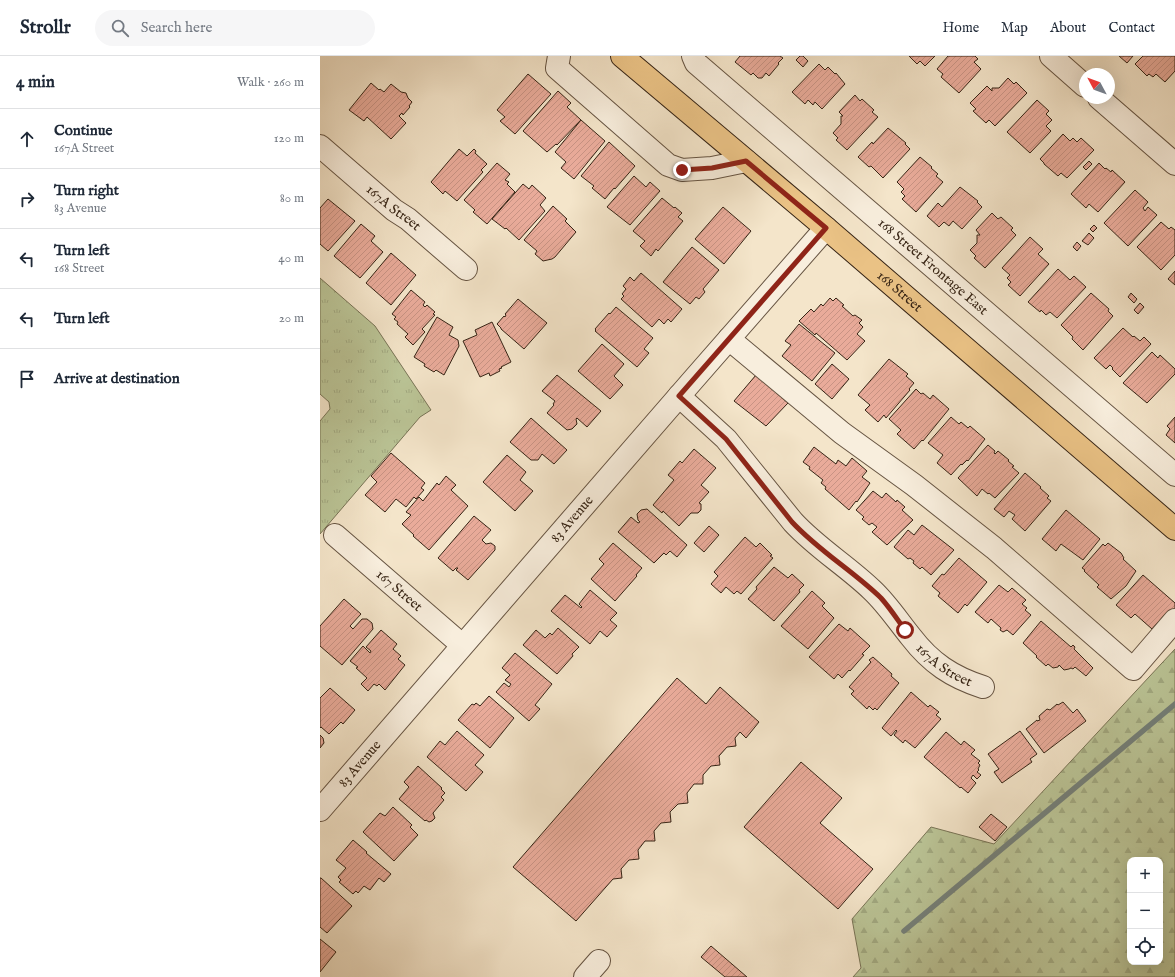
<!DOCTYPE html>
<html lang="en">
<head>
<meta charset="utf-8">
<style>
	body { margin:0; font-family:"IM FELL English",serif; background:#f6f6f7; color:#1f2937 }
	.controls { position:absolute; right:12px; bottom:12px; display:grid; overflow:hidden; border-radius:8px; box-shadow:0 4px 16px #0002 }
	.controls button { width:36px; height:36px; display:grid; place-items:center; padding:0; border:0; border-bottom:1px solid #e0e1e3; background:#fff; color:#1f2937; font:20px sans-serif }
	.compass { position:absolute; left:759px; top:12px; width:36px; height:36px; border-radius:50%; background:#fff; box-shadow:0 4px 16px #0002; rotate:311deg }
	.stop { position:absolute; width:12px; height:12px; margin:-9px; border:3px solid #8f2418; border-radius:50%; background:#fff }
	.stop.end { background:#8f2418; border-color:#fff; box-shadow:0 1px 4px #0008 }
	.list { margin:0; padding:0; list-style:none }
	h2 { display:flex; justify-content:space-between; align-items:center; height:52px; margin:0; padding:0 16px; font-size:17px }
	h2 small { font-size:13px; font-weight:400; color:#747a83 }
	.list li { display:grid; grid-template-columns:26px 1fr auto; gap:12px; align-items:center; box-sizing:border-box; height:60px; padding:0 16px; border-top:1px solid #e0e1e3 }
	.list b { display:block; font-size:15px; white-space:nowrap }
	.list p { margin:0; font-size:13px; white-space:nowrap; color:#747a83 }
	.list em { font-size:13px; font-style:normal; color:#747a83 }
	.icon { flex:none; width:22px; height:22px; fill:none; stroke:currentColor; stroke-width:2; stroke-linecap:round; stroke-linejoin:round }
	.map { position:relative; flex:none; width:855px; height:921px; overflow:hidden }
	header { display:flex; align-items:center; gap:24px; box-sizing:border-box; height:56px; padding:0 20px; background:#fff; border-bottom:1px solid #e0e1e3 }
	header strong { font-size:19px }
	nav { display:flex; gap:22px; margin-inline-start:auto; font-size:14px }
	.search { width:280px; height:36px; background:#f6f6f7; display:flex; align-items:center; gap:10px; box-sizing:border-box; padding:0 14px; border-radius:22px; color:#747a83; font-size:15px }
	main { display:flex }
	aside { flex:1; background:#fff }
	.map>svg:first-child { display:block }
	.forest { fill:url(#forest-firs); stroke:#787456; fill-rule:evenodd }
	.park { fill:url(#park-tufts); stroke:#787456 }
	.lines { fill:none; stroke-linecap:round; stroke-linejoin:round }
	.stream { stroke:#74807a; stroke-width:5.5 }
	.building { fill:url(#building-hatch); stroke:#362415 }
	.minor-casing { stroke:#665442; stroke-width:24 }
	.major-casing { stroke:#362415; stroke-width:24 }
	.minor { stroke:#f8eedd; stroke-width:22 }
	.major { stroke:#eac285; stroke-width:22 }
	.route { stroke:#8f2418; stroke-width:5 }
	.labels { text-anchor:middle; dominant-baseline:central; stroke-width:3; stroke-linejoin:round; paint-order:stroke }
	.street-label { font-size:14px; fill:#362415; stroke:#f8eedd }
</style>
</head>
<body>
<header>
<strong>Strollr</strong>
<div class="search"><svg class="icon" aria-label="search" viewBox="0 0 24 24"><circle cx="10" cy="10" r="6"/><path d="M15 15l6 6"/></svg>Search here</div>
<nav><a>Home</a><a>Map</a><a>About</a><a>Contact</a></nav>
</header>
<main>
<aside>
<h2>4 min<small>Walk · 260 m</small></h2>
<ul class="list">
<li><svg class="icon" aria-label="ahead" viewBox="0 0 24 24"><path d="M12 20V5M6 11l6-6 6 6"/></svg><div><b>Continue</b><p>167A Street</p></div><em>120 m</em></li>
<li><svg class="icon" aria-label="right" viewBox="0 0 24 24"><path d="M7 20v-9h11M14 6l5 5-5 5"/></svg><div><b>Turn right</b><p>83 Avenue</p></div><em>80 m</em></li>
<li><svg class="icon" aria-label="left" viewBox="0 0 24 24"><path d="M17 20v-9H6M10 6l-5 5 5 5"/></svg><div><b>Turn left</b><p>168 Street</p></div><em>40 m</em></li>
<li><svg class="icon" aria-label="left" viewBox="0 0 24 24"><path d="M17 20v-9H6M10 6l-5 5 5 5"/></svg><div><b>Turn left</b></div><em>20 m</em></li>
<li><svg class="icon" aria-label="arrive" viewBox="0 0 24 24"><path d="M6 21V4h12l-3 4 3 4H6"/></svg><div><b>Arrive at destination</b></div></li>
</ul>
</aside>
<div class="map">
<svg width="855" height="921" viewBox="0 0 855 921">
	<defs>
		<pattern id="forest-firs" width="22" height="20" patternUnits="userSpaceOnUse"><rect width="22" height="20" fill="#bbc597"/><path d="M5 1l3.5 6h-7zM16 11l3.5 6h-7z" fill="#a1a981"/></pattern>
		<pattern id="park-tufts" width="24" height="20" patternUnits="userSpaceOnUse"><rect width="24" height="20" fill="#bbc597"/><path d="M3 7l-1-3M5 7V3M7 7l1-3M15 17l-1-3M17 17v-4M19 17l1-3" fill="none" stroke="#a1a981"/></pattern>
		<pattern id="building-hatch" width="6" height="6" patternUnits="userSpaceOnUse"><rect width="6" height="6" fill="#e9ab9a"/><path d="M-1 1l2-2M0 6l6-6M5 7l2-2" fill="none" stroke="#c89384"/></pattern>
	</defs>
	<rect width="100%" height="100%" fill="#f4e5ca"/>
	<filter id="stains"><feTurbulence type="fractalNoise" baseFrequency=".005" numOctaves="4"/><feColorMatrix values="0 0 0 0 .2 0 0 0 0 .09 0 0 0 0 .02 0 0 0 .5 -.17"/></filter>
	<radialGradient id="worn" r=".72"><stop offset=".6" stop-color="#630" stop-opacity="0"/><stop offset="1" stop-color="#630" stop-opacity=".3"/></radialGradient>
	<path class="forest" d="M 855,593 L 855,921 L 533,921 L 541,912 L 532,863 L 611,771 L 674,788 ZM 810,804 L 840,804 L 840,906 L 810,906 Z"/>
	<polygon class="park" points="0,222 55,270 111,354 100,361 0,478 0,365 10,353 9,346 0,338"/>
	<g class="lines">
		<polyline class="stream" points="584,875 855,648"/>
	</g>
	<g class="building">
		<polygon points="420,0 460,0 463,2 458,7 459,8 449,20 446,17 442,22 438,22 433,17 431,19 415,6"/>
		<polygon points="480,0 483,0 488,5 483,11 476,4"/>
		<polygon points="589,0 615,0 605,10 600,5 597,8"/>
		<polygon points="628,0 655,0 658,3 654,6 661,13 639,37 621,21 623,18 617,13"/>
		<polygon points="799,0 813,0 807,7"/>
		<polygon points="823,0 855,0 855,15 845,26 836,18 833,21 829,18 827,20 815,8"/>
		<polygon points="499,8 505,14 508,11 515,18 516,17 525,28 502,53 495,46 493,49 488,44 485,48 472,36"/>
		<polygon points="208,18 231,38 195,78 180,65 185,61 177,54"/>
		<polygon points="688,22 694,28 696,26 707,37 675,70 669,64 666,67 653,55 656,53 650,47 667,30 672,35 672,32 679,32"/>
		<polygon points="51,27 59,34 60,33 64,36 71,28 81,36 86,37 88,42 92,46 89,50 90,51 83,59 82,57 79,60 86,67 71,83 47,61 44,65 29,54"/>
		<polygon points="238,35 251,47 247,51 261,64 237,89 236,88 227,96 203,75"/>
		<polygon points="535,39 540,45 542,43 554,54 552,56 558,61 527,94 516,84 518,82 513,77 521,68 521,60 523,60 519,56"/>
		<polygon points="717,44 729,55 726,58 732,64 726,70 731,75 710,97 687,76"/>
		<polygon points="261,64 285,85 254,123 241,112 246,106 235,96"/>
		<polygon points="568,72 586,87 585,88 590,93 563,122 551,110 549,111 538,101 552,86 553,88"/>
		<polygon points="743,78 750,85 753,82 757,86 761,82 774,94 747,122 741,117 738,120 724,108 724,107 720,103"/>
		<polygon points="289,86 315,110 295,133 294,132 285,143 272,132 274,130 261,120"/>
		<polygon points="139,93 147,100 154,93 156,95 155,97 167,108 161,114 163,116 137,145 125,135 123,138 111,126"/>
		<polygon points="600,101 612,111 611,112 618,118 616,120 623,126 596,156 582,143 585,140 581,136 584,133 577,126"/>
		<polygon points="769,105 772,108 766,114 763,111"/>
		<polygon points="177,107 190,118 185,124 189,126 187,128 195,136 167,168 153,156 155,154 144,144"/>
		<polygon points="779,107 785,113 786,112 791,116 792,114 805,126 778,156 769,148 766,152 751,138"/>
		<polygon points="314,120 326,131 330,126 340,135 310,169 287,151"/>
		<polygon points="203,128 209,133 212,129 226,142 220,149 225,155 199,184 186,172 185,173 172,163"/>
		<polygon points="640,131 658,145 657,146 662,151 642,173 633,165 629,170 624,166 619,171 607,160 618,147 622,151"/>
		<polygon points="815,134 828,146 823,152 825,155 828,151 837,159 808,190 784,167"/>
		<polygon points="342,142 354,152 355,151 362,157 358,161 363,165 338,195 336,193 331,200 320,190 325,185 313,175"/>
		<polygon points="8,143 35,165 8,195 0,188 0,152"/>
		<polygon points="233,150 247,163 245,165 256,176 235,201 232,203 223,205 215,198 217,195 204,184"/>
		<polygon points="403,151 431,175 404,208 375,183"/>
		<polygon points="672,157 678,163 681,161 693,172 691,174 696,179 665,212 654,202 656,200 650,194 657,187 657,179 660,179 656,174"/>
		<polygon points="841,166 849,173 851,171 855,174 855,199 841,214 817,191"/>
		<polygon points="41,168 55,180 51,185 63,196 40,222 14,200"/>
		<polygon points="774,169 777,172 773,176 770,173"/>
		<polygon points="769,177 774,182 768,189 762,185"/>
		<polygon points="710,181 723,193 718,198 729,208 700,240 688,229 691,226 687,222 690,219 682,212"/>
		<polygon points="757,186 761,190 757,195 753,191"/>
		<polygon points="372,191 399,214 383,233 385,236 379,243 376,241 370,248 343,226"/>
		<polygon points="71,197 96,219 71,249 46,227"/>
		<polygon points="738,213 750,224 754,220 766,231 737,262 730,256 726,259 721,254 720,256 708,246"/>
		<polygon points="855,215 855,229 848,223"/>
		<polygon points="321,217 362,253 351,266 348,263 344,268 339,263 332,271 301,243 304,240 302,238 306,233 303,230 310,221 314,225"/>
		<polygon points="91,234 105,246 103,249 105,251 107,249 115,256 113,258 115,259 102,273 105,276 93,289 85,281 88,278 77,268 78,266 74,263 76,261 72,258"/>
		<polygon points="771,237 789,253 788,255 793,260 763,294 752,283 753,281 741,269"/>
		<polygon points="811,237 817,243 814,247 808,241"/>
		<polygon points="510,242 513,245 516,242 524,249 522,250 533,260 535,259 542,264 539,267 543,271 537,278 545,285 527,304 496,277 495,279 479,265 491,253 494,256 501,248 503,250"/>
		<polygon points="198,243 227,267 204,293 181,273 181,272 177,268 184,260 185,261 186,259 185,258"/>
		<polygon points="820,247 824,251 818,258 814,254"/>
		<polygon points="296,251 333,282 324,293 329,297 317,311 275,275 276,274 275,273 289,257 290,258"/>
		<polygon points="117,261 133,271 129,279 138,284 139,290 124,319 116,314 114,316 104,310 105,308 94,301"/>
		<polygon points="172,266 191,306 181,311 182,312 179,313 180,315 170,320 169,317 160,321 143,285 157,279 155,274"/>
		<polygon points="479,268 515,297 492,325 462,300 471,289 465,285"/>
		<polygon points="803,272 813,281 814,280 820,285 824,281 831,288 800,321 792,313 793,312 790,309 786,313 774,302"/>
		<polygon points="282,288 304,308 294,320 303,329 290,343 258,315"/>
		<polygon points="832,296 838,302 840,299 855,313 855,318 827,347 803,327"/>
		<polygon points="569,303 588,318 586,320 594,327 589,333 590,334 566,362 564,359 558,366 545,354 550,349 538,339"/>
		<polygon points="512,308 529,323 512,343 495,328"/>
		<polygon points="237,319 281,355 267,371 257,362 256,363 257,368 252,373 247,374 227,357 234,349 233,348 235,345 222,335"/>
		<polygon points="436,319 468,347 446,370 414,345"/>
		<polygon points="596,333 601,338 603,337 610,343 613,339 629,353 603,385 602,384 594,393 577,378 581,374 569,363"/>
		<polygon points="631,361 639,368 641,366 648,372 650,370 665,383 648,405 647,404 642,409 641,408 631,419 617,407 623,399 608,387"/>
		<polygon points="855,361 855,387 846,379 850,373 847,370"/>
		<polygon points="211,362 247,394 234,408 222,398 218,404 211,404 190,386"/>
		<polygon points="668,389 675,395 674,397 675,398 678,395 689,404 688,405 694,410 692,411 699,417 675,442 669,437 668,438 662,433 657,440 638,422"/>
		<polygon points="494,391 516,408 518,404 526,410 532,402 547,415 542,421 550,427 537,446 536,445 529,454 505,433 506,431 501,427 503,424 489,413 490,411 483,406"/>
		<polygon points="374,393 396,412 381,429 389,436 379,447 381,448 381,454 378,457 371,457 359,470 343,455 342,457 333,449 354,424 348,419 360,405 362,407"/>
		<polygon points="71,397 105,427 101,432 104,434 96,443 94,441 86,451 76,443 65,456 45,439 57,426 51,420"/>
		<polygon points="187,399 206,416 200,424 213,435 195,455 163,426"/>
		<polygon points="705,417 721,431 720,432 729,440 727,442 731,445 705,475 692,463 695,459 689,455 684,461 674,453"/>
		<polygon points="126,420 136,429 131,434 148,450 109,494 93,480 94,479 82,468 91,459 86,456 99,441 103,445 117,427 119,429"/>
		<polygon points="553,435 562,442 566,437 576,446 577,444 585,451 582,454 593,464 567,489 552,476 557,471 552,467 549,469 542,463 544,461 536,454"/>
		<polygon points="327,453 367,489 357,501 350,495 346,499 344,497 334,507 298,476 311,461 318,467 320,466 318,464 317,458 321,454"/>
		<polygon points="746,454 780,483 763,504 741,488 736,495 722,483"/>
		<polygon points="154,460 171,474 162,484 166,488 171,487 175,490 175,494 148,524 136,514 138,512 136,512 133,515 118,502"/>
		<polygon points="602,469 634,494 611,519 602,511 600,513 593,507 594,505 590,502 588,503 574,491 588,474 594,479"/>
		<polygon points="389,470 399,479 384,496 374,487"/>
		<polygon points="425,481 436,491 440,487 452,499 450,500 453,502 421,538 417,535 414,538 406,531 401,537 391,528 398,520 394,516"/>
		<polygon points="293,487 322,512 316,519 317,520 295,545 271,523 284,508 279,503"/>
		<polygon points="788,487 801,497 804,502 803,503 816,515 806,530 791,543 777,531 779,529 764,515 765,514 762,512 783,488 785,490"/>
		<polygon points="639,502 667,526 647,550 645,548 638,557 618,540 620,537 612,530 622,518 624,519"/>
		<polygon points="454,511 468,522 472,518 484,529 479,534 480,536 454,565 428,543 437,533 436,531"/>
		<polygon points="823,519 855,547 855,553 850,558 847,556 832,573 815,558 811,562 796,549"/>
		<polygon points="679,529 688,536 692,532 706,544 702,548 707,552 705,554 711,559 693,579 687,574 683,576 680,574 681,572 671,563 668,567 655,556"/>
		<polygon points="270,534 297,557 290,564 297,570 287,581 280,575 270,588 231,555 245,539 261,552 262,551 259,548"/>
		<polygon points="492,535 505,547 502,550 514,562 488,593 461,570"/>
		<polygon points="24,543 41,558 30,570 33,573 42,563 47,563 52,567 53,573 22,609 0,590 0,570"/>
		<polygon points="721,565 751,591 753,589 755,591 754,593 773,612 766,620 755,611 753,613 751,612 749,613 744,614 739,609 738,611 733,612 728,608 726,610 716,601 717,600 703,587"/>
		<polygon points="519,568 528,575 530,572 550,590 542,598 544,599 530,615 529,614 522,622 518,618 514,623 489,601"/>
		<polygon points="238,572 259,591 252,598 253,600 237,618 203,589 216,574 225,582 230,577 232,579"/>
		<polygon points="61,574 77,588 73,593 81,600 78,603 85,609 65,634 59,628 57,630 54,628 48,635 41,628 47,622 36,612 38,611 30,605 43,590 50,597 51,595 46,591"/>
		<polygon points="195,597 232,628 215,649 220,653 209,665 176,636 184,627 189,631 191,628 185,624 190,619 182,612"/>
		<polygon points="553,601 572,618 571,620 579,627 557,654 555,652 553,654 549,650 547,653 531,638 534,635 529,631 551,606 549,604"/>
		<polygon points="357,622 386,648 400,631 439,666 426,682 420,676 415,682 416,690 407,691 399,700 400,709 391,710 383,719 383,728 374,728 367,737 368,747 358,748 350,756 351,766 341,767 334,775 335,785 325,785 318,794 319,803 309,804 301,813 302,822 293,823 256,865 193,811"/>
		<polygon points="10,632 35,654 23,668 21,666 9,678 1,671 0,672 0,642"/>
		<polygon points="591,636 608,651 610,649 619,656 616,659 621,663 595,692 585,684 583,687 574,679 577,675 576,674 571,680 562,672"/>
		<polygon points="169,640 194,662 170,692 138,664 152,648 154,649 156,647 160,650"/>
		<polygon points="743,646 753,657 757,653 766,665 724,697 706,673 717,664 717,665 720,664 719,660 727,653 730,654 737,648 738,649"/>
		<polygon points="137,675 164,699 155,709 163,716 146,735 107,701 120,685 125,689"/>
		<polygon points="700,675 717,698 710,703 712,706 682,727 674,716 679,713 668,698"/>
		<polygon points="626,676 641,689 644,685 655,694 651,698 660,705 658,707 660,709 658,713 659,714 657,716 661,719 657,723 653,719 651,722 656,727 648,737 641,731 640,732 604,701"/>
		<polygon points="0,679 3,682 4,687 0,692"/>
		<polygon points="481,706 522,742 500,767 553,813 518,853 424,771"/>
		<polygon points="98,710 122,732 121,733 125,737 121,741 124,744 113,757 115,762 112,765 109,766 106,764 105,765 79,743 89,731 84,726"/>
		<polygon points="73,751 92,769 90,771 98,779 74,805 43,776 60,757 65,760"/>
		<polygon points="671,758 687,771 675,785 659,771"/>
		<polygon points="33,784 47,796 46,797 71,818 64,826 59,822 50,834 44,830 38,837 36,835 33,838 19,826 21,824 18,821 26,812 16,804"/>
		<polygon points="0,822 1,822 32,850 7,877 0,871"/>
		<polygon points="0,883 16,896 0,916"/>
		<polygon points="391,890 427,921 405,921 381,901"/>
	</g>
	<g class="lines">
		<defs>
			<g id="minor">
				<polyline points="239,0 237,12 348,109 362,114 392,112 426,105"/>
				<path id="s1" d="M 373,0 L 376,7 L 855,419"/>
				<polyline points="731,0 765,30"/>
				<polyline points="779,42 855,108"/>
				<path id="s2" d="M 0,90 L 74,154 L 88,163 L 146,213"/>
				<polyline points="409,283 522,377 594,429 674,492 813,613 855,564"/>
				<path id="s3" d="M 359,340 L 406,383 L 473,466 C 497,492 527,510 552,534 C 567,548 578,565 591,581 C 611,607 632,621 663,631"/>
				<path id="s4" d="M 15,479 L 142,589"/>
				<path id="s5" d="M 0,754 L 373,324 L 506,172"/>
				<polyline points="265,921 279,905"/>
			</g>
			<g id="major">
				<path id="s6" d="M 302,0 L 506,172 L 855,473"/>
			</g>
		</defs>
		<use href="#minor" class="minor-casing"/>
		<use href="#major" class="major-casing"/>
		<use href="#minor" class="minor"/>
		<use href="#major" class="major"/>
	</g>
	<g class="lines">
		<path class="route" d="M 362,114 L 392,112 L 426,105 L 506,172 L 359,340 L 406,383 L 472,466 C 499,495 533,515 561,542 C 570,552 577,563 585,574"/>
	</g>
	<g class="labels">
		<g class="street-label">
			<text stroke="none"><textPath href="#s2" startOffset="96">167A Street</textPath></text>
			<text stroke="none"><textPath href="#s1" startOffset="320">168 Street Frontage East</textPath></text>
			<text stroke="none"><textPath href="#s6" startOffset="364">168 Street</textPath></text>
			<text stroke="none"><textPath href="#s5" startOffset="385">83 Avenue</textPath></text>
			<text stroke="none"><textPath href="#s4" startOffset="85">167 Street</textPath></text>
			<text stroke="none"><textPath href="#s3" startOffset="380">167A Street</textPath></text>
			<text stroke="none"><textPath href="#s5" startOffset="61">83 Avenue</textPath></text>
		</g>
	</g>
	<rect width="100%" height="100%" filter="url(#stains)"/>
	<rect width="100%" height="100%" fill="url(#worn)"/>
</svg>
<div class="controls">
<button>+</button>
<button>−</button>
<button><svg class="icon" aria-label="locate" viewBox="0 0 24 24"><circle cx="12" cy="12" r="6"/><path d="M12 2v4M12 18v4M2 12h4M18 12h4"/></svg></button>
</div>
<svg class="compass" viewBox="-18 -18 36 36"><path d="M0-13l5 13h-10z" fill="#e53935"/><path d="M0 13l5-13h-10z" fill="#747a83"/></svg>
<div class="stop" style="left:585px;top:574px"></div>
<div class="stop end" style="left:362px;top:114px"></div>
</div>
</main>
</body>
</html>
